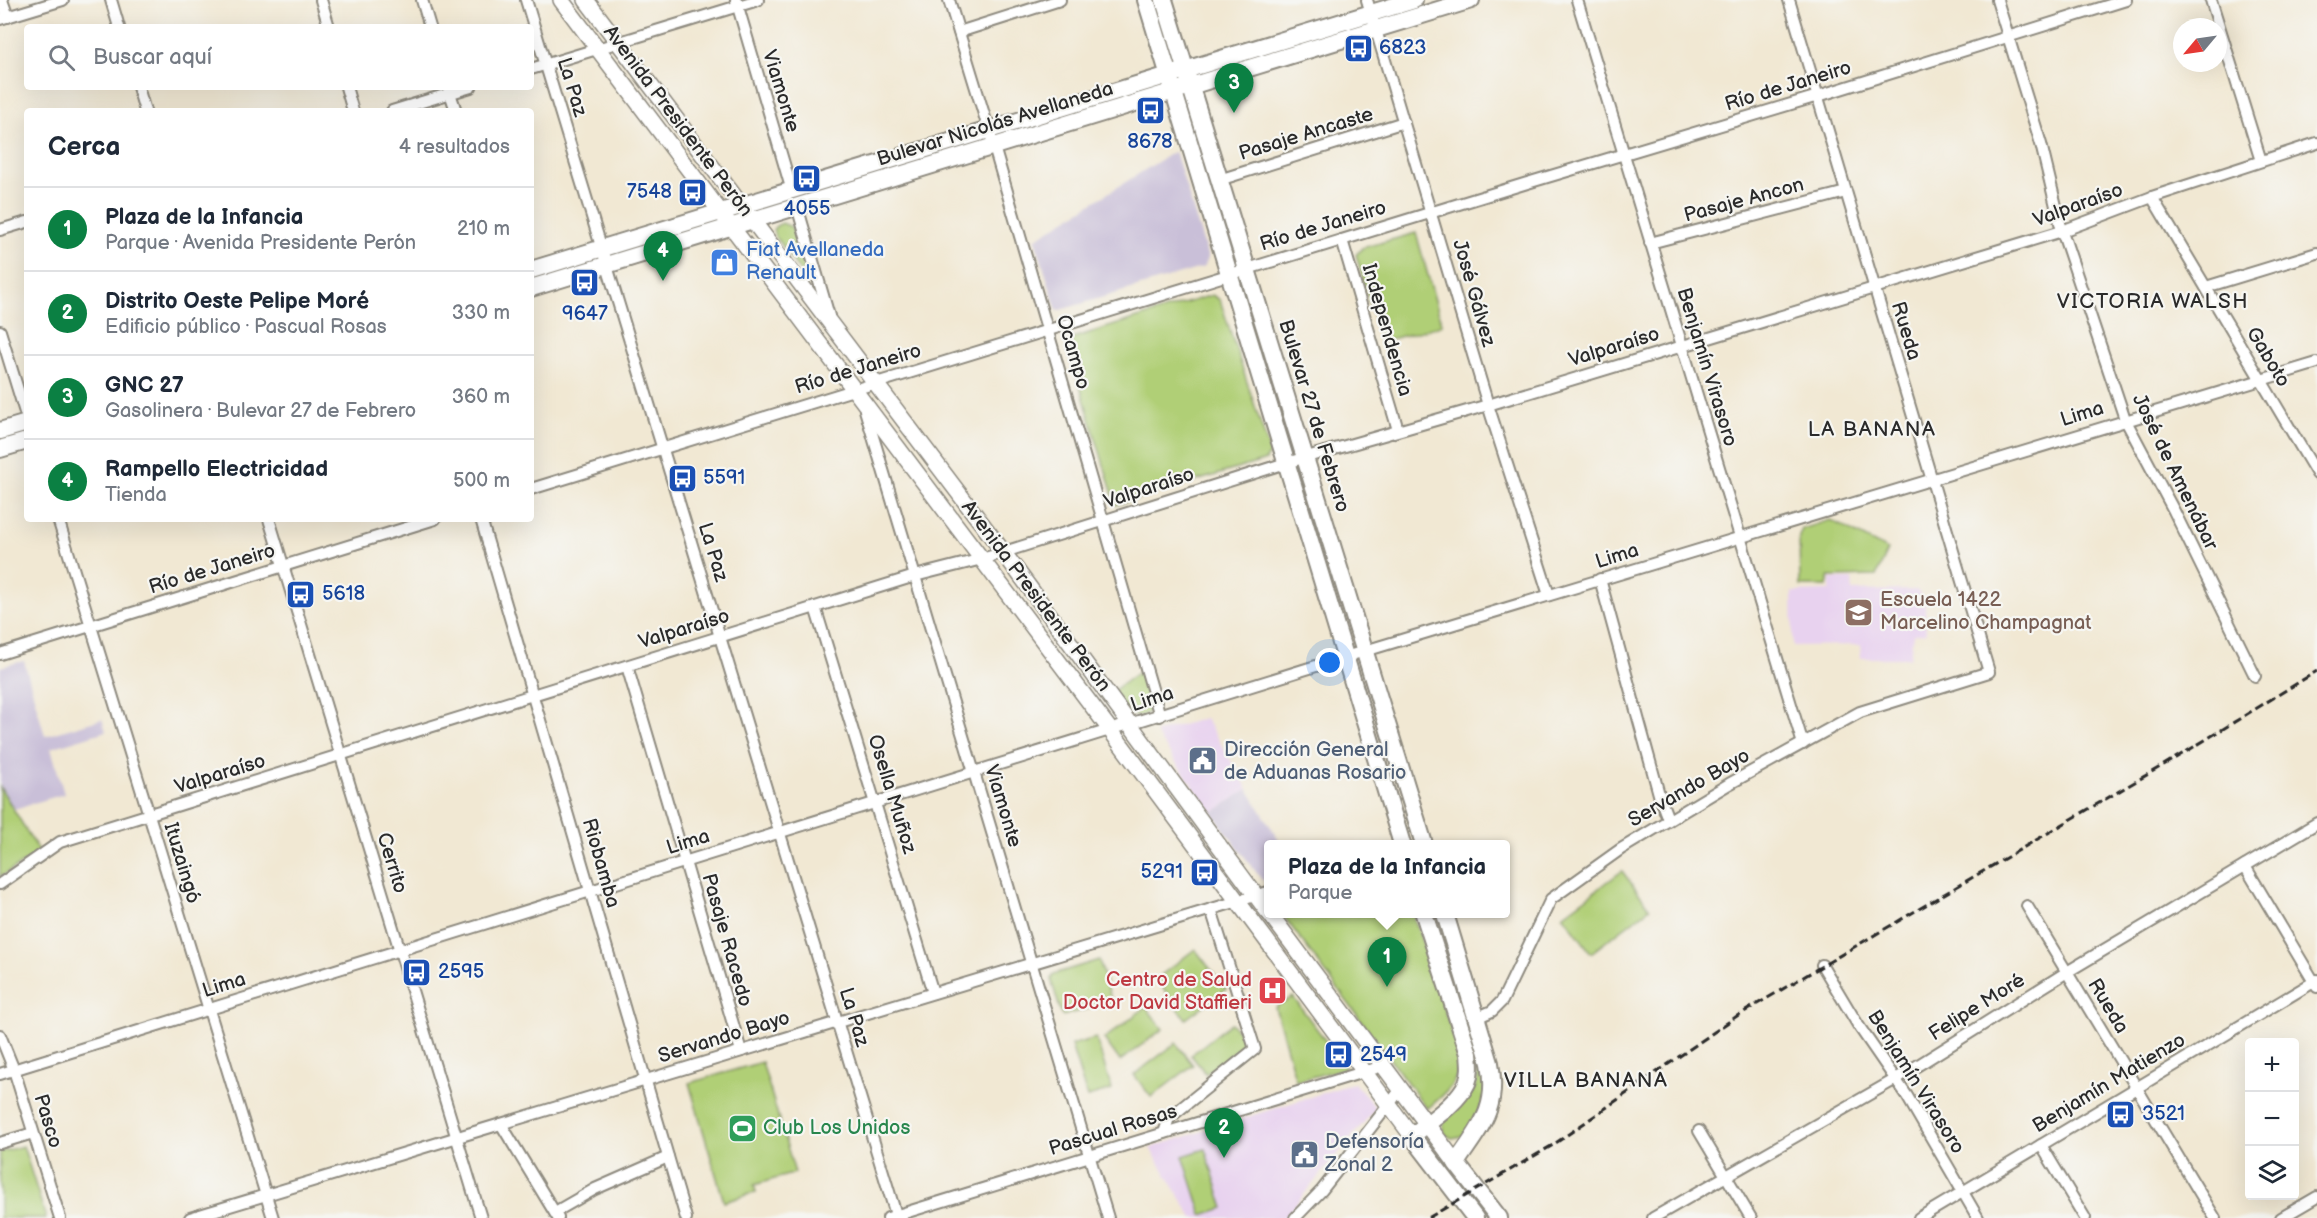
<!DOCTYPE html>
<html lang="es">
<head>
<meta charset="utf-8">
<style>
	body { margin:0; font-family:"Balsamiq Sans",sans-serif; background:#f6f6f7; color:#1f2937 }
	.controls { position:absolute; right:18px; bottom:18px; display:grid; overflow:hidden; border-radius:6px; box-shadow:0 6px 24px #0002 }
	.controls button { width:54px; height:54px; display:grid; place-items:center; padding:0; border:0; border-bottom:2px solid #e0e1e3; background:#fff; color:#1f2937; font:30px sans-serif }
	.compass { position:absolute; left:2173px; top:18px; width:54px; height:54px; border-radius:50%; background:#fff; box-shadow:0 6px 24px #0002; rotate:241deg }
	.you { position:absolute; left:1330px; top:663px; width:21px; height:21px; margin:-15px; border:4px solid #fff; border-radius:50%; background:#1a73e8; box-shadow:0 0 0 9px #1a73e833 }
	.badge { display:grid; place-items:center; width:39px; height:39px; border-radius:50%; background:#0b8043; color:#fff; font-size:20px; font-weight:700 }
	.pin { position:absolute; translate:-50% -50px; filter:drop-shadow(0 2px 3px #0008) }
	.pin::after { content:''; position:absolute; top:32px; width:21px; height:18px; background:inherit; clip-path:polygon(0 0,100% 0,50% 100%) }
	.popup { position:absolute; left:1264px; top:840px; width:246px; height:78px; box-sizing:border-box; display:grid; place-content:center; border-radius:6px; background:#fff; filter:drop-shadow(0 2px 4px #0005); font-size:20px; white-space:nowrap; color:#747a83 }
	.popup b { font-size:22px; color:#1f2937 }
	.popup::after { content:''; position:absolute; left:50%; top:100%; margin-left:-12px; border:12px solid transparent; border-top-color:#fff }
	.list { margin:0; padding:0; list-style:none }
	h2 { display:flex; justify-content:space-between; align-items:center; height:78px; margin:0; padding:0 24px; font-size:26px }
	h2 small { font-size:20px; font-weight:400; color:#747a83 }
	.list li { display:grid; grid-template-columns:39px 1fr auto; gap:18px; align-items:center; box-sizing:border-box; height:84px; padding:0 24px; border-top:2px solid #e0e1e3 }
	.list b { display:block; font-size:22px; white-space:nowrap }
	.list p { margin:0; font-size:20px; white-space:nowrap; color:#747a83 }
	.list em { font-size:20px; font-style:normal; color:#747a83 }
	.icon { flex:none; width:33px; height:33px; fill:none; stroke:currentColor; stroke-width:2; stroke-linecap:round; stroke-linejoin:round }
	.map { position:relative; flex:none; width:2317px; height:1218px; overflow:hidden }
	.search { position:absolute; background:#fff; box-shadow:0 6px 24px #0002; left:24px; top:24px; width:510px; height:66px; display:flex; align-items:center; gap:15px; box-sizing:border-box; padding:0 21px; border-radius:6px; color:#747a83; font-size:22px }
	.panel { position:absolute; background:#fff; box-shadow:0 6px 24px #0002; left:24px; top:108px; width:510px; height:414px; border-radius:6px }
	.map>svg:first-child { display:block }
	.built { fill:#e8d2ef }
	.industrial { fill:#c9bfd8 }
	.green { fill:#b0cf76; stroke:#6e7d50; stroke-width:1.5 }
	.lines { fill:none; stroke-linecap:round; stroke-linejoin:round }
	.street-casing { stroke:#8e8a7f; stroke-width:14 }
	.secondary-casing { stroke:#8e8a7f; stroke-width:18 }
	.primary-casing { stroke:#8e8a7f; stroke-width:20 }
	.street { stroke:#fff; stroke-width:10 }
	.secondary { stroke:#fff; stroke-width:15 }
	.primary { stroke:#fff; stroke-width:16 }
	.rail { stroke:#2b2b2b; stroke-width:3; stroke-dasharray:9 4.5; stroke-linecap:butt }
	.labels { text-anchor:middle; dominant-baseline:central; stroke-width:4.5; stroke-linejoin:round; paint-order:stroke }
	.transit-label { font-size:20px; fill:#164399; stroke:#f6f6f2; text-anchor:start }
	.street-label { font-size:20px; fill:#2b2b2b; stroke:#f6f6f2 }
	.shop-label { font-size:20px; fill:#366cbe; stroke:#f6f6f2; text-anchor:start }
	.education-label { font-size:20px; fill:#785e54; stroke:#f6f6f2; text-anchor:start }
	.service-label { font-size:20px; fill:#4e5e75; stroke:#f6f6f2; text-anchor:start }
	.health-label { font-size:20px; fill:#be3a42; stroke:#f6f6f2; text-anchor:end }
	.leisure-label { font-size:20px; fill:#27864d; stroke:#f6f6f2; text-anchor:start }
	.neighbourhood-label { font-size:21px; letter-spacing:1.5px; fill:#2b2b2b; stroke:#f6f6f2 }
</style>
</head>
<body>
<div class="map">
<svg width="2317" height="1218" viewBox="0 0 2317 1218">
	<rect width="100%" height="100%" fill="#f6f6f2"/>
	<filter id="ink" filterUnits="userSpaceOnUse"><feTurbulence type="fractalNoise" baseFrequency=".0167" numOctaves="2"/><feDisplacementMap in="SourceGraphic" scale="12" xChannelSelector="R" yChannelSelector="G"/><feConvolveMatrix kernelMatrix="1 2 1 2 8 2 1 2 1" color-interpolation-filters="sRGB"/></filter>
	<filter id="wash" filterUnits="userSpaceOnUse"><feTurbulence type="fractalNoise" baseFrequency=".008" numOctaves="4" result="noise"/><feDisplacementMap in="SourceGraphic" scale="24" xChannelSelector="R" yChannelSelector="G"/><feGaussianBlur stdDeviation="1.35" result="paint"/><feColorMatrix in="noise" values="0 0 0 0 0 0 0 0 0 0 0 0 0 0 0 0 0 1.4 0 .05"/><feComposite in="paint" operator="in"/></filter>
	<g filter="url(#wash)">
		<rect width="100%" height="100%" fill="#f1e8d3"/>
		<g class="built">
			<polygon points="1830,579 1852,579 1853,591 1917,590 1922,596 1922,602 1925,602 1926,633 1913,634 1910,658 1861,658 1860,645 1793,646 1792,592 1830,591"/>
			<polygon points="1205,718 1248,789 1212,813 1155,733"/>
			<polygon points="1354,1083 1376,1108 1284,1218 1193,1218 1150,1148"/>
		</g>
		<g class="industrial">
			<polygon points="1175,151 1208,258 1204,267 1057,311 1035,239"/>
			<polygon points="24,661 45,736 102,719 106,731 51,748 64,794 14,809 0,787 0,667"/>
			<polygon points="1248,789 1281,844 1268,844 1268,880 1262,880 1212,813"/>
		</g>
		<g class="green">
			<polygon points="782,223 792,227 808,282 775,236 773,230 776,226"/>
			<polygon points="1416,233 1442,325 1381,342 1356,255 1362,248"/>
			<polygon points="1212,295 1220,300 1270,452 1266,460 1116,505 1068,346 1073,338"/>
			<polygon points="1830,520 1888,550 1876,576 1829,577 1827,586 1800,586 1799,536 1802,529"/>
			<path d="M 1143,669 L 1152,708 C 1134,729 1124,706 1113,691 Z"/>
			<polygon points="0,787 40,853 0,877"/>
			<polygon points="1622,871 1650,908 1591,953 1563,915"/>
			<path d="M 1282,914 L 1413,914 L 1461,1060 C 1457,1085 1446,1093 1427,1109 Z"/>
			<polygon points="1195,949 1226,989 1186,1019 1156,979"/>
			<polygon points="1099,960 1112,1002 1062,1016 1051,979 1054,974"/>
			<polygon points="1293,997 1346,1068 1296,1081 1275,1007"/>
			<polygon points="1146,1007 1163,1029 1120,1061 1104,1039"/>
			<polygon points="1231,1023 1246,1042 1206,1074 1191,1055"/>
			<polygon points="1096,1038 1112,1090 1087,1097 1071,1045"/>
			<polygon points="1176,1043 1193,1065 1151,1097 1134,1075"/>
			<polygon points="762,1062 795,1173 754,1185 756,1192 724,1202 689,1083"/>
			<path d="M 1478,1071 L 1488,1071 L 1489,1085 L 1473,1127 L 1462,1136 L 1452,1138 L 1444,1134 C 1437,1111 1461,1109 1471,1094 C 1476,1087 1478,1078 1478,1071 Z"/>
			<polygon points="23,1146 46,1218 0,1218 0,1152"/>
			<polygon points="1205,1149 1224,1208 1202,1215 1183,1156"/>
		</g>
	</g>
	<g filter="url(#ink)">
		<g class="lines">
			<defs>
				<g id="street">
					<polyline points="2,0 8,17"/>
					<polyline points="111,0 119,27"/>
					<polyline points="321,0 329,27"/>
					<polyline points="422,0 430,27"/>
					<polyline points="526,0 897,1218"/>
					<polyline points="736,0 792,191"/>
					<polyline points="949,0 994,147 1160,716"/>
					<polyline points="1367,0 1488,405 1549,595"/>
					<polyline points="1577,0 1803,744"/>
					<polyline points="1997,0 2041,144 2062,231 2125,419 2174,511 2255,676"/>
					<polyline points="2211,0 2261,161"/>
					<polyline points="0,19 63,0"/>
					<polyline points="959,32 1060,0"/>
					<polyline points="531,69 758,0"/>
					<polyline points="138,87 145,111"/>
					<polyline points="346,87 353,111"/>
					<polyline points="448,87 456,111"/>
					<polyline points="392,111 471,87"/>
					<polyline points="1219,180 1404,122"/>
					<polyline points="2152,197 2317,474"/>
					<polyline points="797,206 829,316"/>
					<polyline points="0,230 27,222"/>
					<polyline points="1342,240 1398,430"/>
					<polyline points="1650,243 1846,192"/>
					<polyline points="2206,287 2317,253"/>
					<polyline points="0,331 27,419"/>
					<polyline points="865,410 1108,1218"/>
					<polyline points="531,489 1524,184 1818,96 2126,0"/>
					<polyline points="58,519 273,1218"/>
					<polyline points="269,519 481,1218"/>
					<polyline points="481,519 686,1218"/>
					<polyline points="1600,579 1660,798 1668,819"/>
					<polyline points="815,607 933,993"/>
					<polyline points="0,654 435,519"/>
					<polyline points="627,666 741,1051"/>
					<polyline points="2245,866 2317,987"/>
					<polyline points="0,884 60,842 915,576 982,559 1286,463 1488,405 2062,231 2152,197 2317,143"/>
					<polyline points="2027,906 2215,1218"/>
					<polyline points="1822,965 1858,1025 1907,1096 1978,1218"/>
					<polyline points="1476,1018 1492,1011 1502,1001 1551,899 1621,849 1729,784 1860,712 1989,672 1789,0"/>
					<polyline points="0,1035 14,1070 60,1218"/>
					<polyline points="0,1074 1345,657 2317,363"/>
					<polyline points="501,1124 558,1218"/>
					<polyline points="1699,1131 1751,1218"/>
					<polyline points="1164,1133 1169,1118 1255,1049 1211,909"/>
					<polyline points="0,1143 33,1133"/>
					<polyline points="2041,1145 2085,1218"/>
					<polyline points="555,1212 595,1189 668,1157"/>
					<polyline points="190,1218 1268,892"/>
					<polyline points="888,1218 1383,1066"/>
					<polyline points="1295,1218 1322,1190 1401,1089"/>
					<polyline points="1653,1218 1896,1079 2067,972 2317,823"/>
					<polyline points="1919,1218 2317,980"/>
					<polyline points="2281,1218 2317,1197"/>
				</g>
				<g id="secondary">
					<polyline points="561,0 1111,731 1412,1136"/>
					<polyline points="586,0 1004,553 1268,912"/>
					<polyline points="1270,914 1456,1163"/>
				</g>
				<g id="primary">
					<polyline points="1146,0 1402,844"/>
					<polyline points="1164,0 1424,844"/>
					<polyline points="531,270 1414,0"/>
					<polyline points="531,288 1471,0"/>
					<polyline points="0,431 27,423"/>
					<polyline points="0,449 27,441"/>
					<path d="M 1424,914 L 1469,1054 C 1470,1064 1471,1073 1467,1083 C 1457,1104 1430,1121 1412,1136 L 1475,1218"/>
					<path d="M 1445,914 L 1490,1063 C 1499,1109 1480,1127 1456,1163 L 1499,1218"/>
				</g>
			</defs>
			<use href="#street" class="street-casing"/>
			<use href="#secondary" class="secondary-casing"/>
			<use href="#primary" class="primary-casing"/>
			<use href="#street" class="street"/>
			<use href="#secondary" class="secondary"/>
			<use href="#primary" class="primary"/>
			<polyline class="rail" points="1428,1218 1553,1145 1737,1016 2184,753 2317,671"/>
		</g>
	</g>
	<defs>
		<symbol id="bus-square" viewBox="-11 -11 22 22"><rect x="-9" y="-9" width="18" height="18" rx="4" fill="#1a4fb4" stroke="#f6f6f2"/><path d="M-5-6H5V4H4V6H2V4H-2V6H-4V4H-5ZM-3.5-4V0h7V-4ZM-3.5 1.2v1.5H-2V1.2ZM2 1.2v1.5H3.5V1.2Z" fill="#fff"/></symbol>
		<symbol id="shop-square" viewBox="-11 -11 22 22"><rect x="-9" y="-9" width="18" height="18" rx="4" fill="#3f7fe0" stroke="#f6f6f2"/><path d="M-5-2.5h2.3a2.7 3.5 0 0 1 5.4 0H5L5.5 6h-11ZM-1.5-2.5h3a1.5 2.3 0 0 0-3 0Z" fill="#fff"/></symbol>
		<symbol id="school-square" viewBox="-11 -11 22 22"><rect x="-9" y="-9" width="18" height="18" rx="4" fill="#8d6e63" stroke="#f6f6f2"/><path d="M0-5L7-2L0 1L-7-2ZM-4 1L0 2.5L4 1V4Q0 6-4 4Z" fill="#fff"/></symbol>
		<symbol id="civic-square" viewBox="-11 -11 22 22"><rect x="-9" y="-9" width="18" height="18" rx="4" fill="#5c6f8a" stroke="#f6f6f2"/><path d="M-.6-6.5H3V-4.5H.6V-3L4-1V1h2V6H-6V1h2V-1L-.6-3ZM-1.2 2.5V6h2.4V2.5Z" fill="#fff"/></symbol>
		<symbol id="hospital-square" viewBox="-11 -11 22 22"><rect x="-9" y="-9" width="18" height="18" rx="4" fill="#e0444e" stroke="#f6f6f2"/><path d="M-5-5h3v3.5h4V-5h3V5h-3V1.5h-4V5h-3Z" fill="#fff"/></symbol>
		<symbol id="stadium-square" viewBox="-11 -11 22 22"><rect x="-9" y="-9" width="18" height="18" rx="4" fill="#2e9e5b" stroke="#f6f6f2"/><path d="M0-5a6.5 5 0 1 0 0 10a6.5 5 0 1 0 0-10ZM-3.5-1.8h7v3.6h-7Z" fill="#fff"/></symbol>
	</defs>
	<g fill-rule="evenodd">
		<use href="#bus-square" x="1342" y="32" width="33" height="33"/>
		<use href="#bus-square" x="1134" y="94" width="33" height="33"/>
		<use href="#bus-square" x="790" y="162" width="33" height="33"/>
		<use href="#bus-square" x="676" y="176" width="33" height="33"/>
		<use href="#shop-square" x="708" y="246" width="33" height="33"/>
		<use href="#bus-square" x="568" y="266" width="33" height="33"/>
		<use href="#bus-square" x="666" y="462" width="33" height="33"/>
		<use href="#bus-square" x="284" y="578" width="33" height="33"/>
		<use href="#school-square" x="1842" y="596" width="33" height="33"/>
		<use href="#civic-square" x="1186" y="744" width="33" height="33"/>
		<use href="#bus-square" x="1188" y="856" width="33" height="33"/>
		<use href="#bus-square" x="400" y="956" width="33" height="33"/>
		<use href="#hospital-square" x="1256" y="974" width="33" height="33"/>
		<use href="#bus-square" x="1322" y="1038" width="33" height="33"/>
		<use href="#bus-square" x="2104" y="1098" width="33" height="33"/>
		<use href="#stadium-square" x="726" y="1112" width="33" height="33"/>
		<use href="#civic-square" x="1288" y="1138" width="33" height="33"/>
	</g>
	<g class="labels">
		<g class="transit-label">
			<text x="1379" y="48">6823</text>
			<text x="1150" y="142" text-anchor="middle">8678</text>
			<text x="672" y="192" text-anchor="end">7548</text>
			<text x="807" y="209" text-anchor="middle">4055</text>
			<text x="585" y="314" text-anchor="middle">9647</text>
			<text x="703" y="478">5591</text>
			<text x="322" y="594">5618</text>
			<text x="1183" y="872" text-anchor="end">5291</text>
			<text x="438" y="972">2595</text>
			<text x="1360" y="1055">2549</text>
			<text x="2142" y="1114">3521</text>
		</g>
		<g class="street-label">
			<text transform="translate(1788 86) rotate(-17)">Río de Janeiro</text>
			<text transform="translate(572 87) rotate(73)">La Paz</text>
			<text transform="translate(781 91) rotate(73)">Viamonte</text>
			<text transform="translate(678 121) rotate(53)">Avenida Presidente Perón</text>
			<text transform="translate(995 124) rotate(-17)">Bulevar Nicolás Avellaneda</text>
			<text transform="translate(1306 134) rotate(-17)">Pasaje Ancaste</text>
			<text transform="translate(1744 200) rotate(-15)">Pasaje Ancon</text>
			<text transform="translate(2078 205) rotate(-20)">Valparaíso</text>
			<text transform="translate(1323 226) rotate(-17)">Río de Janeiro</text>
			<text transform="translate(1474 293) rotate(74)">José Gálvez</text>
			<text transform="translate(1387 330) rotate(74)">Independencia</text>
			<text transform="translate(1906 331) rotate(73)">Rueda</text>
			<text transform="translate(1614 347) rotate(-17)">Valparaíso</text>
			<text transform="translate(1073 352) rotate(74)">Ocampo</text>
			<text transform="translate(2268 357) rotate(59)">Gaboto</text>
			<text transform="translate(1707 367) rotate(73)">Benjamín Virasoro</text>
			<text transform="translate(858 369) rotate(-17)">Río de Janeiro</text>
			<text transform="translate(2082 414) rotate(-17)">Lima</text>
			<text transform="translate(1314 416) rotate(73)">Bulevar 27 de Febrero</text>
			<text transform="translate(2175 472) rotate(64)">José de Amenábar</text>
			<text transform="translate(1149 488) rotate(-18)">Valparaíso</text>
			<text transform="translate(713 552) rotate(73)">La Paz</text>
			<text transform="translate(1617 556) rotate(-17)">Lima</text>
			<text transform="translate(212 569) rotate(-17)">Río de Janeiro</text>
			<text transform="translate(1036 596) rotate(53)">Avenida Presidente Perón</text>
			<text transform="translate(684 629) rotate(-17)">Valparaíso</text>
			<text transform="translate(1152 699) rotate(-18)">Lima</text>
			<text transform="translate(220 774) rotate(-17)">Valparaíso</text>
			<text transform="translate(1689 788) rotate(-30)">Servando Bayo</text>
			<text transform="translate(892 794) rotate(73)">Osella Muñoz</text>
			<text transform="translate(1003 806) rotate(73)">Viamonte</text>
			<text transform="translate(688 842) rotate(-17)">Lima</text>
			<text transform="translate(182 863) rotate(73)">Ituzaingó</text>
			<text transform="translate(392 863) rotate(73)">Cerrito</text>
			<text transform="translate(601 863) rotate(74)">Riobamba</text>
			<text transform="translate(727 940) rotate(74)">Pasaje Racedo</text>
			<text transform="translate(224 985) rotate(-17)">Lima</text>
			<text transform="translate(2108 1006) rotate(59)">Rueda</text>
			<text transform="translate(1977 1007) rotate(-32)">Felipe Moré</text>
			<text transform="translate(854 1017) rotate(73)">La Paz</text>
			<text transform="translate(724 1037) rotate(-17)">Servando Bayo</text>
			<text transform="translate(1916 1082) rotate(58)">Benjamín Virasoro</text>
			<text transform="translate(2109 1083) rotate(-31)">Benjamín Matienzo</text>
			<text transform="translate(48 1121) rotate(73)">Pasco</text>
			<text transform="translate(1113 1130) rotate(-17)">Pascual Rosas</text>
		</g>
		<g class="shop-label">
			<text x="746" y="250">Fiat Avellaneda<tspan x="746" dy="23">Renault</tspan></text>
		</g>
		<g class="education-label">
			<text x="1880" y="600">Escuela 1422<tspan x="1880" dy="23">Marcelino Champagnat</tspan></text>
		</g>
		<g class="service-label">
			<text x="1224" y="750">Dirección General<tspan x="1224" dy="23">de Aduanas Rosario</tspan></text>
			<text x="1325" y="1142">Defensoría<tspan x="1325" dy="23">Zonal 2</tspan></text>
		</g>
		<g class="health-label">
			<text x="1252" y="980">Centro de Salud<tspan x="1252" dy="23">Doctor David Staffieri</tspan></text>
		</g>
		<g class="leisure-label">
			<text x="763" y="1128">Club Los Unidos</text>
		</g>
		<g class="neighbourhood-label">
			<text x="2153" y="301">VICTORIA WALSH</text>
			<text x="1872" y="429">LA BANANA</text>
			<text x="1586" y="1080">VILLA BANANA</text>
		</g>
	</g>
</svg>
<div class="controls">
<button>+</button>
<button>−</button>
<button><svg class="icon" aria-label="layers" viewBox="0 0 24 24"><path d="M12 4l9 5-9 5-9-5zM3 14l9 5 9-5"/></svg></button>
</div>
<svg class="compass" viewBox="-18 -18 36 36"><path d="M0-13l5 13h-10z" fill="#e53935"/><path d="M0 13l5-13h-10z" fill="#747a83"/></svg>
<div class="you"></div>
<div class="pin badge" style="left:1387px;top:987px">1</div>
<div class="popup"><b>Plaza de la Infancia</b>Parque</div>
<div class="pin badge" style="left:1224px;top:1158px">2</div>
<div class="pin badge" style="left:1234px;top:113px">3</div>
<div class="pin badge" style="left:663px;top:281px">4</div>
<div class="search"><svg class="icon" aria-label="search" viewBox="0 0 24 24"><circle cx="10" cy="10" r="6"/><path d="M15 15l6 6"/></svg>Buscar aquí</div>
<section class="panel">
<h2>Cerca<small>4 resultados</small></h2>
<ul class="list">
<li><span class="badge">1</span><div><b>Plaza de la Infancia</b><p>Parque · Avenida Presidente Perón</p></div><em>210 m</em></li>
<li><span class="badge">2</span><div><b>Distrito Oeste Pelipe Moré</b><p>Edificio público · Pascual Rosas</p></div><em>330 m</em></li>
<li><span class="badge">3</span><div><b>GNC 27</b><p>Gasolinera · Bulevar 27 de Febrero</p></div><em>360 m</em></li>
<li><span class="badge">4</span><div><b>Rampello Electricidad</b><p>Tienda</p></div><em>500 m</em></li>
</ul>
</section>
</div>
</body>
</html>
